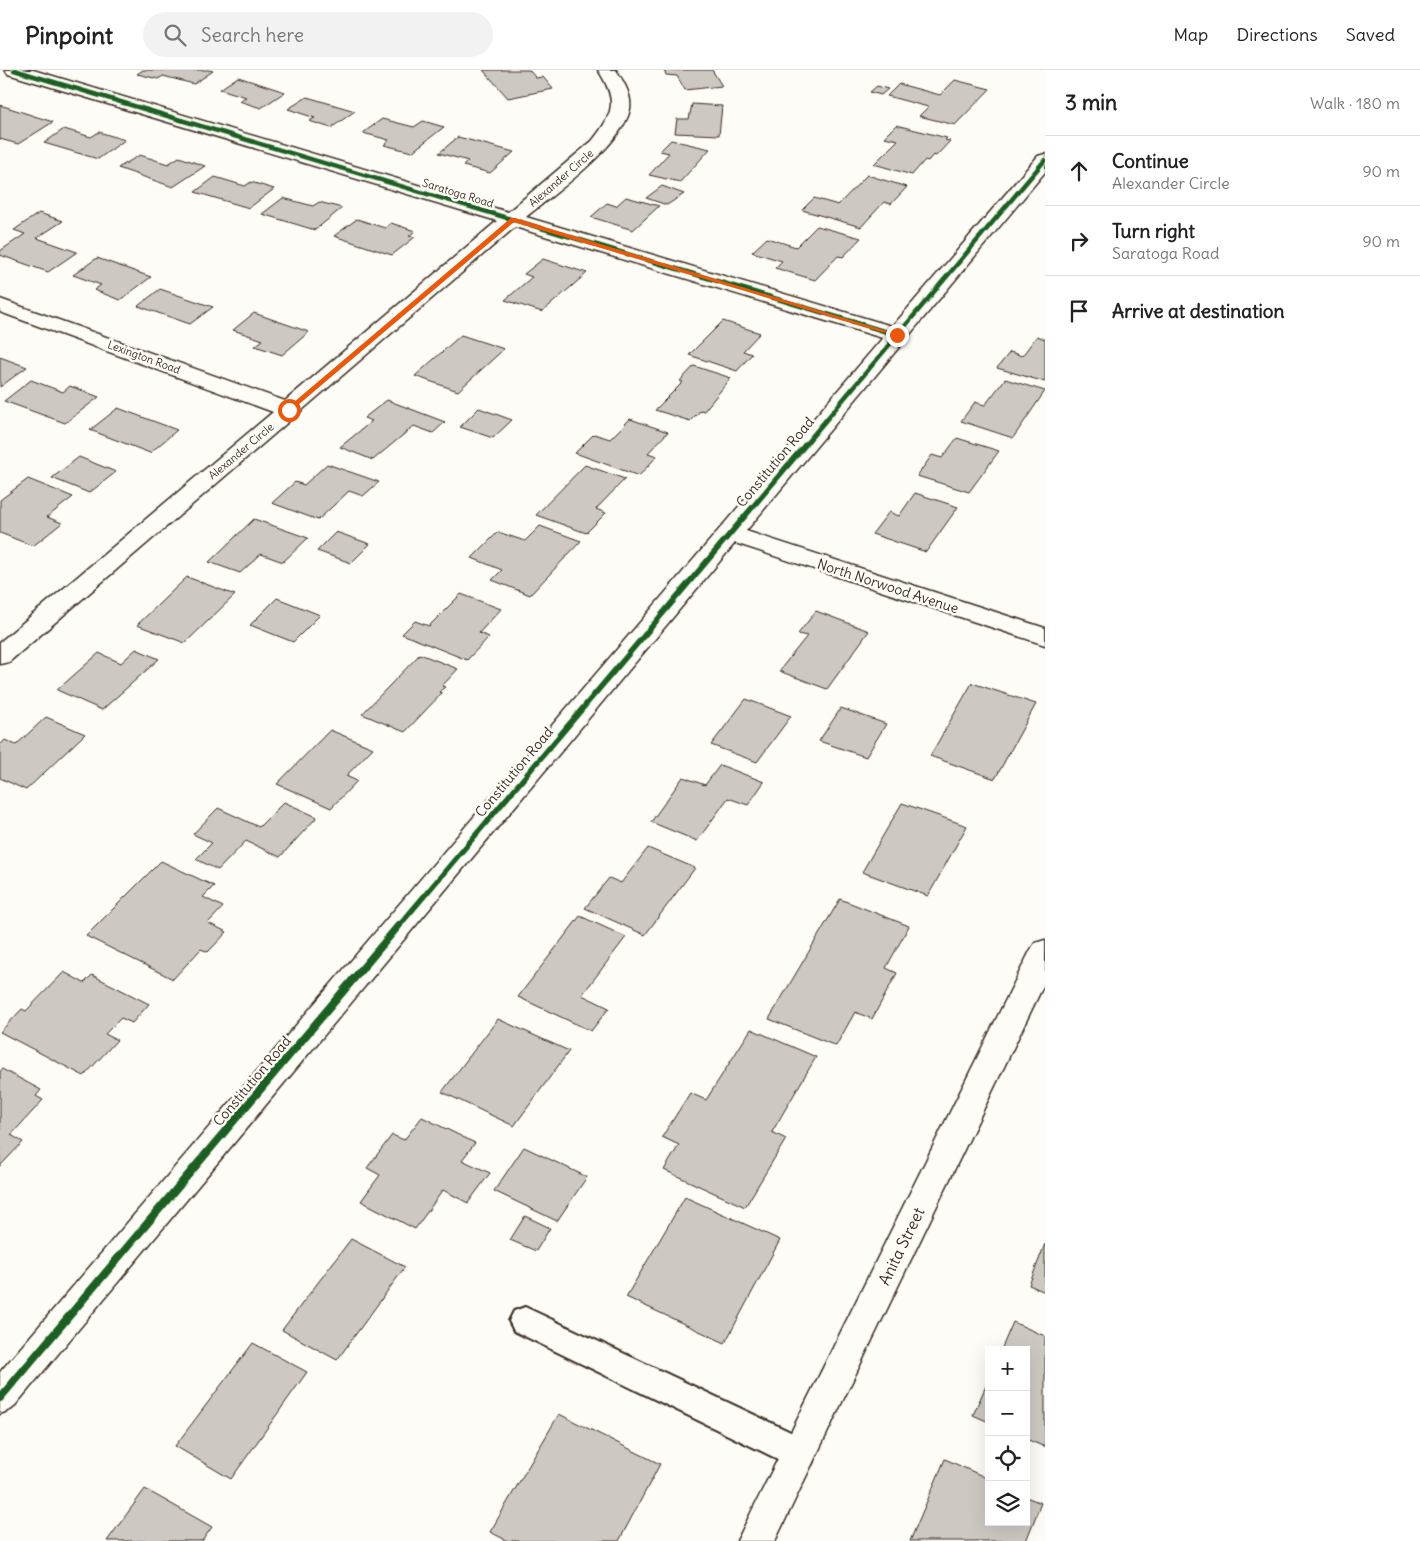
<!DOCTYPE html>
<html lang="en">
<head>
<meta charset="utf-8">
<style>
	body { margin:0; font-family:Delius,sans-serif; background:#f2f2f2; color:#222 }
	.controls { position:absolute; right:15px; bottom:15px; display:grid; overflow:hidden; border-radius:0px; box-shadow:0 5px 20px #0002 }
	.controls button { width:45px; height:45px; display:grid; place-items:center; padding:0; border:0; border-bottom:1px solid #e0e0e0; background:#fff; color:#222; font:25px sans-serif }
	.stop { position:absolute; width:15px; height:15px; margin:-11px; border:4px solid #ea580c; border-radius:50%; background:#fff }
	.stop.end { background:#ea580c; border-color:#fff; box-shadow:0 1px 5px #0008 }
	.list { margin:0; padding:0; list-style:none }
	h2 { display:flex; justify-content:space-between; align-items:center; height:65px; margin:0; padding:0 20px; font-size:21px }
	h2 small { font-size:16px; font-weight:400; color:#767676 }
	.list li { display:grid; grid-template-columns:32px 1fr auto; gap:15px; align-items:center; box-sizing:border-box; height:70px; padding:0 20px; border-top:1px solid #e0e0e0 }
	.list b { display:block; font-size:19px; white-space:nowrap }
	.list p { margin:0; font-size:16px; white-space:nowrap; color:#767676 }
	.list em { font-size:16px; font-style:normal; color:#767676 }
	.icon { flex:none; width:28px; height:28px; fill:none; stroke:currentColor; stroke-width:2; stroke-linecap:round; stroke-linejoin:round }
	.map { position:relative; flex:none; width:1045px; height:1471px; overflow:hidden }
	header { display:flex; align-items:center; gap:30px; box-sizing:border-box; height:70px; padding:0 25px; background:#fff; border-bottom:1px solid #e0e0e0 }
	header strong { font-size:24px }
	nav { display:flex; gap:28px; margin-inline-start:auto; font-size:18px }
	.search { width:350px; height:45px; background:#f2f2f2; display:flex; align-items:center; gap:12px; box-sizing:border-box; padding:0 18px; border-radius:28px; color:#767676; font-size:19px }
	main { display:flex }
	aside { flex:1; background:#fff }
	.map>svg:first-child { display:block }
	.building { fill:#cdc8c2; stroke:#3b2a1e }
	.lines { fill:none; stroke-linecap:round; stroke-linejoin:round }
	.lane-casing { stroke:#3b2a1e; stroke-width:4 }
	.street-casing { stroke:#3b2a1e; stroke-width:3 }
	.secondary-casing { stroke:#3b2a1e; stroke-width:3 }
	.lane { fill:#fdfcf7; fill-rule:evenodd }
	.street { fill:#fdfcf7; fill-rule:evenodd }
	.secondary { fill:#fdfcf7; fill-rule:evenodd }
	.cycleway-far2-casing { stroke:#fdfcf7; stroke-width:7 }
	.cycleway-far1-casing { stroke:#fdfcf7; stroke-width:9 }
	.cycleway-casing { stroke:#fdfcf7; stroke-width:11 }
	.cycleway-far2 { stroke:#1b5e20; stroke-width:4.5 }
	.cycleway-far1 { stroke:#1b5e20; stroke-width:5.5 }
	.cycleway { stroke:#1b5e20; stroke-width:8 }
	.route { fill:#ea580c }
	.labels { text-anchor:middle; dominant-baseline:central; stroke-width:5; stroke-linejoin:round; paint-order:stroke }
	.far-street-label { font-size:11px; fill:#3b2a1e; stroke:#fdfcf7 }
	.street-label { font-size:14px; fill:#3b2a1e; stroke:#fdfcf7 }
	.near-street-label { font-size:16px; fill:#3b2a1e; stroke:#fdfcf7 }
</style>
</head>
<body>
<header>
<strong>Pinpoint</strong>
<div class="search"><svg class="icon" aria-label="search" viewBox="0 0 24 24"><circle cx="10" cy="10" r="6"/><path d="M15 15l6 6"/></svg>Search here</div>
<nav><a>Map</a><a>Directions</a><a>Saved</a></nav>
</header>
<main>
<div class="map">
<svg width="1045" height="1471" viewBox="0 0 1045 1471">
	<rect width="100%" height="100%" fill="#fdfcf7"/>
	<filter id="ink" filterUnits="userSpaceOnUse"><feTurbulence type="fractalNoise" baseFrequency=".02" numOctaves="2"/><feDisplacementMap in="SourceGraphic" scale="10" xChannelSelector="R" yChannelSelector="G"/><feConvolveMatrix kernelMatrix="1 2 1 2 8 2 1 2 1" color-interpolation-filters="sRGB"/></filter>
	<g filter="url(#ink)">
		<g class="building">
			<polygon points="143,0 208,0 213,1 194,14 163,6 158,9 137,4"/>
			<polygon points="483,0 529,0 536,8 543,7 553,19 508,28"/>
			<polygon points="664,0 712,0 722,16 685,20 677,6 666,5"/>
			<polygon points="238,7 285,22 261,38 239,31 246,27 220,19"/>
			<polygon points="955,10 990,19 955,55 919,46 928,37 887,26 899,14 940,25"/>
			<polygon points="877,16 888,19 881,25 870,22"/>
			<polygon points="307,27 355,41 331,58 309,51 315,48 288,39"/>
			<polygon points="692,34 722,36 719,65 675,63 677,49 689,49"/>
			<polygon points="0,35 53,52 18,74 0,69"/>
			<polygon points="382,49 414,57 423,51 444,57 412,82 384,75 389,70 363,63"/>
			<polygon points="896,55 947,68 945,70 950,71 936,86 933,85 928,91 925,90 912,105 874,94 898,70 884,67"/>
			<polygon points="64,59 91,67 99,62 125,70 98,89 44,73"/>
			<polygon points="458,67 514,82 490,103 463,96 468,91 439,83"/>
			<polygon points="671,70 710,79 680,112 649,105 669,83 660,81"/>
			<polygon points="140,85 168,94 179,87 205,96 173,117 118,98"/>
			<polygon points="867,105 907,117 891,134 884,132 861,157 802,140 814,128 838,135"/>
			<polygon points="215,107 245,116 251,112 274,119 249,138 195,122"/>
			<polygon points="662,116 684,124 667,135 646,128"/>
			<polygon points="626,127 659,136 633,160 591,147 607,133 616,136"/>
			<polygon points="283,128 313,136 319,132 342,138 315,160 262,144"/>
			<polygon points="39,143 63,151 37,168 77,182 48,202 0,185 0,181 25,164 14,160"/>
			<polygon points="357,149 385,158 391,153 415,161 409,166 415,167 392,185 334,166"/>
			<polygon points="817,156 861,168 843,187 838,186 815,210 775,198 782,191 752,182 767,168 796,177"/>
			<polygon points="97,188 151,207 120,230 94,220 101,215 73,205"/>
			<polygon points="543,189 587,203 542,242 505,230 532,207 524,204"/>
			<polygon points="160,219 213,237 190,254 138,236"/>
			<polygon points="254,243 309,262 282,285 255,276 263,270 233,260"/>
			<polygon points="723,251 760,263 743,281 752,284 737,301 689,285"/>
			<polygon points="461,265 504,279 458,321 415,306"/>
			<polygon points="1037,266 1045,269 1045,312 997,298 1010,282 1022,286"/>
			<polygon points="0,287 27,297 0,317"/>
			<polygon points="694,296 731,308 704,341 701,340 690,351 655,340 683,312 680,311"/>
			<polygon points="1005,309 1045,321 1013,368 961,351 975,332 985,335"/>
			<polygon points="31,310 63,322 70,316 99,327 65,353 4,331"/>
			<polygon points="387,330 445,352 433,363 414,356 373,390 340,377 372,351 364,348"/>
			<polygon points="118,338 177,360 150,383 90,360"/>
			<polygon points="479,338 512,350 493,368 460,357"/>
			<polygon points="630,349 668,362 648,383 657,386 639,406 575,383 594,364 610,369"/>
			<polygon points="957,368 999,381 969,422 917,406 932,385 942,388"/>
			<polygon points="79,387 116,402 89,423 52,408"/>
			<polygon points="327,394 379,412 363,426 349,421 318,450 272,433 295,412 304,415"/>
			<polygon points="585,395 625,409 596,439 606,443 586,463 536,445"/>
			<polygon points="28,409 73,427 47,447 62,453 33,476 0,463 0,430"/>
			<polygon points="915,423 958,437 926,482 872,464 889,442 899,446"/>
			<polygon points="254,449 308,468 283,492 261,484 240,503 209,492"/>
			<polygon points="540,456 581,471 530,525 492,510 502,500 472,488 498,462 525,471"/>
			<polygon points="336,462 370,474 351,493 317,481"/>
			<polygon points="187,507 235,525 185,573 137,555"/>
			<polygon points="461,524 501,539 479,563 489,567 467,590 402,564 415,551 429,556"/>
			<polygon points="277,528 320,545 293,572 250,555"/>
			<polygon points="816,541 869,561 827,619 779,601 807,566 798,564"/>
			<polygon points="136,579 159,589 102,640 57,620 99,583 121,593"/>
			<polygon points="420,584 458,599 442,616 445,617 439,622 442,623 405,662 362,644"/>
			<polygon points="972,613 1036,634 995,709 930,686"/>
			<polygon points="746,629 791,646 757,692 711,675"/>
			<polygon points="841,638 886,654 866,687 819,671"/>
			<polygon points="46,647 85,664 26,720 0,708 0,675 5,670 16,675"/>
			<polygon points="330,660 373,678 346,706 357,711 331,738 277,714"/>
			<polygon points="720,695 764,712 748,735 728,728 697,771 651,752 683,707 705,715"/>
			<polygon points="284,732 317,747 280,787 246,771 218,800 196,789 212,773 193,764 218,738 259,757"/>
			<polygon points="902,733 967,756 928,826 862,802"/>
			<polygon points="648,778 695,798 645,865 585,838 609,808 621,813"/>
			<polygon points="161,791 214,816 203,827 223,837 208,853 227,862 208,882 201,879 173,909 86,866"/>
			<polygon points="840,829 909,856 886,898 897,903 872,949 855,942 836,976 769,949"/>
			<polygon points="580,846 626,867 582,925 609,938 591,961 518,927"/>
			<polygon points="64,902 84,913 92,905 149,934 132,953 121,948 105,964 117,970 84,1006 0,962 22,939 26,941"/>
			<polygon points="498,949 569,981 514,1056 442,1022"/>
			<polygon points="751,959 816,987 772,1062 786,1069 745,1137 664,1100 679,1075 662,1067 690,1023 706,1030"/>
			<polygon points="2,999 41,1020 36,1026 43,1030 11,1065 23,1072 0,1096 0,1002"/>
			<polygon points="422,1047 475,1073 462,1090 490,1103 468,1133 443,1120 415,1159 361,1131 380,1105 367,1098 392,1065 404,1070"/>
			<polygon points="524,1077 587,1107 557,1151 494,1121"/>
			<polygon points="685,1127 780,1170 725,1273 626,1227"/>
			<polygon points="525,1146 550,1158 536,1181 510,1170"/>
			<polygon points="351,1169 405,1197 337,1290 282,1260"/>
			<polygon points="1045,1174 1045,1222 1029,1215"/>
			<polygon points="1013,1252 1045,1266 1045,1377 1026,1369 1026,1280 1001,1280"/>
			<polygon points="253,1273 307,1302 231,1409 175,1376"/>
			<polygon points="989,1309 989,1352 973,1345"/>
			<polygon points="559,1344 660,1394 619,1471 508,1471 490,1462"/>
			<polygon points="945,1389 989,1409 989,1452 1026,1452 1026,1427 1041,1433 1026,1471 910,1471"/>
			<polygon points="145,1419 212,1457 202,1471 107,1471"/>
		</g>
		<g class="lines">
			<defs>
				<polygon id="lane" points="525,1237 812,1372 816,1383 812,1394 800,1398 788,1394 514,1261 509,1251 514,1241"/>
				<g id="street">
					<path d="M 5,0 L 33,0 L 508,142 L 592,71 C 614,43 618,31 598,0 L 616,0 C 624,12 632,25 630,39 C 623,75 554,124 526,147 L 905,260 L 908,265 L 905,270 L 897,271 L 889,270 L 515,157 L 9,592 L 0,594 L 0,572 L 273,342 L 0,242 L 0,229 L 285,331 L 497,151 L 8,4 Z"/>
					<polygon points="1045,870 1045,912 775,1471 737,1471 1030,881 1035,873"/>
				</g>
				<polygon id="secondary" points="1045,84 1045,102 746,461 1045,558 1045,575 735,473 12,1339 0,1344 0,1302 1038,86"/>
			</defs>
			<use href="#lane" class="lane-casing"/>
			<use href="#street" class="street-casing"/>
			<use href="#secondary" class="secondary-casing"/>
			<use href="#lane" class="lane"/>
			<use href="#street" class="street"/>
			<use href="#secondary" class="secondary"/>
			<defs>
				<g id="cycleway-far2">
					<polyline points="14,0 897,265"/>
					<polyline points="804,376 1045,90"/>
				</g>
				<polyline id="cycleway-far1" points="398,857 805,375"/>
				<polyline id="cycleway" points="0,1328 399,855"/>
			</defs>
			<use href="#cycleway-far2" class="cycleway-far2-casing"/>
			<use href="#cycleway-far1" class="cycleway-far1-casing"/>
			<use href="#cycleway" class="cycleway-casing"/>
			<use href="#cycleway-far2" class="cycleway-far2"/>
			<use href="#cycleway-far1" class="cycleway-far1"/>
			<use href="#cycleway" class="cycleway"/>
		</g>
	</g>
	<polygon class="route" points="511,148 515,148 900,265 895,266 514,152 291,341 287,341 287,338"/>
	<g class="labels">
		<g class="far-street-label">
			<text transform="translate(561 108) rotate(-41)">Alexander Circle</text>
			<text transform="translate(458 123) rotate(17)">Saratoga Road</text>
			<text transform="translate(144 287) rotate(20)">Lexington Road</text>
			<text transform="translate(241 381) rotate(-40)">Alexander Circle</text>
		</g>
		<g class="street-label">
			<text transform="translate(775 392) rotate(-50)">Constitution Road</text>
			<text transform="translate(888 516) rotate(18)">North Norwood Avenue</text>
			<text transform="translate(514 702) rotate(-50)">Constitution Road</text>
			<text transform="translate(252 1011) rotate(-50)">Constitution Road</text>
		</g>
		<g class="near-street-label">
			<text transform="translate(901 1176) rotate(-64)">Anita Street</text>
		</g>
	</g>
</svg>
<div class="controls">
<button>+</button>
<button>−</button>
<button><svg class="icon" aria-label="locate" viewBox="0 0 24 24"><circle cx="12" cy="12" r="6"/><path d="M12 2v4M12 18v4M2 12h4M18 12h4"/></svg></button>
<button><svg class="icon" aria-label="layers" viewBox="0 0 24 24"><path d="M12 4l9 5-9 5-9-5zM3 14l9 5 9-5"/></svg></button>
</div>
<div class="stop" style="left:289px;top:340px"></div>
<div class="stop end" style="left:897px;top:265px"></div>
</div>
<aside>
<h2>3 min<small>Walk · 180 m</small></h2>
<ul class="list">
<li><svg class="icon" aria-label="ahead" viewBox="0 0 24 24"><path d="M12 20V5M6 11l6-6 6 6"/></svg><div><b>Continue</b><p>Alexander Circle</p></div><em>90 m</em></li>
<li><svg class="icon" aria-label="right" viewBox="0 0 24 24"><path d="M7 20v-9h11M14 6l5 5-5 5"/></svg><div><b>Turn right</b><p>Saratoga Road</p></div><em>90 m</em></li>
<li><svg class="icon" aria-label="arrive" viewBox="0 0 24 24"><path d="M6 21V4h12l-3 4 3 4H6"/></svg><div><b>Arrive at destination</b></div></li>
</ul>
</aside>
</main>
</body>
</html>
